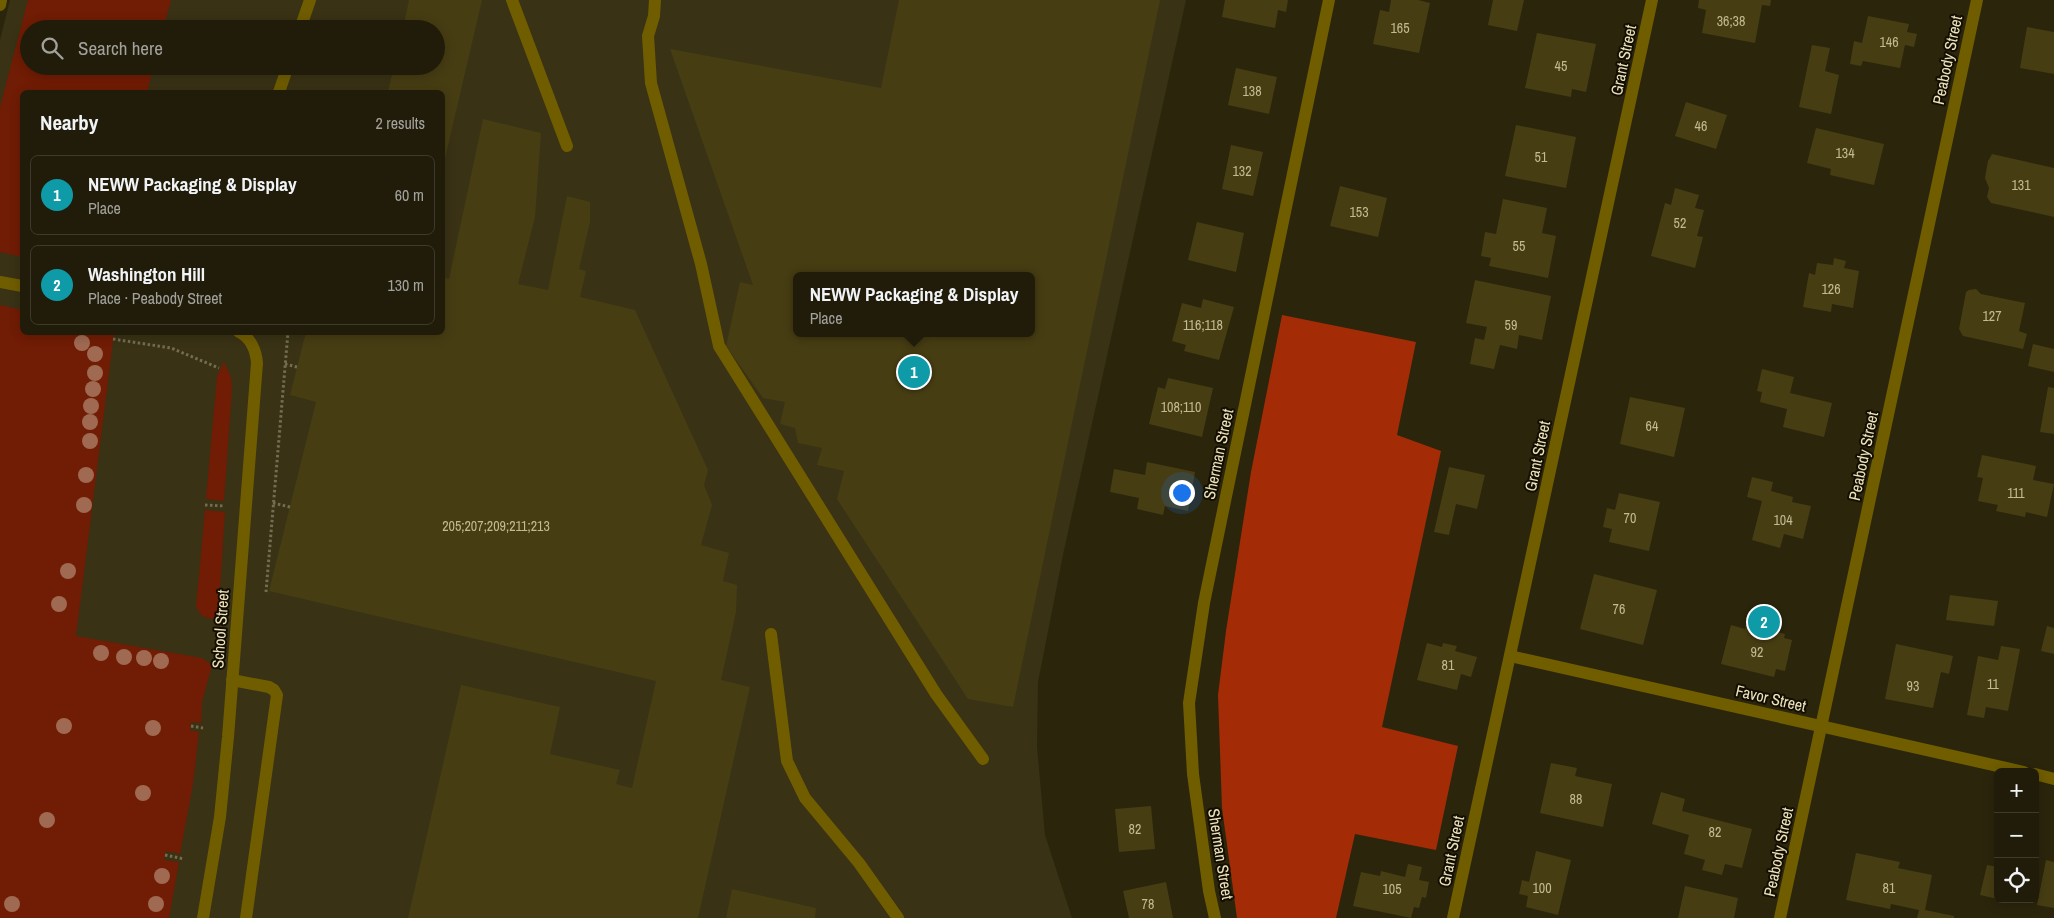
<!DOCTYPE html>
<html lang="en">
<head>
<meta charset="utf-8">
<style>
	body { margin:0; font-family:"Archivo Narrow",sans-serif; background:#2d2917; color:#f1f3f6 }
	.controls { position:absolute; right:15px; bottom:15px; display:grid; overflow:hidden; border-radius:8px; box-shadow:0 2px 12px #0003 }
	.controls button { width:45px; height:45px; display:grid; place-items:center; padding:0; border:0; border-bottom:1px solid #3d3a2a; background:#201c09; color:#f1f3f6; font:25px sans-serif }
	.you { position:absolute; left:1181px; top:492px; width:18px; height:18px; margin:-12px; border:4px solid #fff; border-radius:50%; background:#1a73e8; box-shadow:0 0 0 8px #1a73e833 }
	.badge { display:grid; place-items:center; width:32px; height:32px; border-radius:50%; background:#a4b2fc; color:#fff; font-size:16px; font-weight:700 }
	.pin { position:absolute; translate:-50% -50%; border:2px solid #fff; box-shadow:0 1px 5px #0006 }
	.popup { position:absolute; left:793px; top:272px; width:242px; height:65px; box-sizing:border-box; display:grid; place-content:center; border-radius:8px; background:#201c09; filter:drop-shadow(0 1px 4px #0005); font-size:16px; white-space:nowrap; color:#a2a19c }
	.popup b { font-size:19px; color:#f1f3f6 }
	.popup::after { content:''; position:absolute; left:50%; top:100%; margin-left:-10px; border:10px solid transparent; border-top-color:#201c09 }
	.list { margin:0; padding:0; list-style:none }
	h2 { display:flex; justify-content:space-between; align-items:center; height:65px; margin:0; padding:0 20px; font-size:21px }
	h2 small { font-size:16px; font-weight:400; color:#a2a19c }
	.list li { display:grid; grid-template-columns:32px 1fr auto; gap:15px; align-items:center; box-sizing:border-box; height:80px; margin:0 10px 10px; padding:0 10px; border:1px solid #3d3a2a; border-radius:8px }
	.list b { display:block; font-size:19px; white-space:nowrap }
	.list p { margin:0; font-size:16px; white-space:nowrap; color:#a2a19c }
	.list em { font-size:16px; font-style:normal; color:#a2a19c }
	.icon { flex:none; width:28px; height:28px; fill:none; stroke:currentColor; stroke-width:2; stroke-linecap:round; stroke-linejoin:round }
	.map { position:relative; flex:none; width:2054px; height:918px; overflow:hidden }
	.search { position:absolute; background:#201c09; box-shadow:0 2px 12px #0003; left:20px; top:20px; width:425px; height:55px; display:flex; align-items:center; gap:12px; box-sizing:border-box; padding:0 18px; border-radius:28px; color:#a2a19c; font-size:19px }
	.panel { position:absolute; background:#201c09; box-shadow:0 2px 12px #0003; left:20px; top:90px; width:425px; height:245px; border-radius:8px }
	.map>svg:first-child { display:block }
	.built { fill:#393215; fill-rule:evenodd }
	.green { fill:#711c04 }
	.forest { fill:#a32c06 }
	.building { fill:#473d13; fill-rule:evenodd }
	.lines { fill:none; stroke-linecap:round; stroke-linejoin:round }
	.path { stroke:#746d4f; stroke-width:3; stroke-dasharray:2.5 2.5; stroke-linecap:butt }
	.minor { stroke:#705d00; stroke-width:12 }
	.tree { fill:#a06a52 }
	.labels { text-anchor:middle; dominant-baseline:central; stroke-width:4; stroke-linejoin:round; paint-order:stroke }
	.number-label { font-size:14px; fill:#c3ba92 }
	.street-label { font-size:16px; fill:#ece3bd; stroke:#140e00 }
</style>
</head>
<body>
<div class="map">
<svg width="2054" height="918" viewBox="0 0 2054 918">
	<rect width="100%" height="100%" fill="#2b250c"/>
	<path class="built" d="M 10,0 L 1186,0 L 1064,550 L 1038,682 L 1037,747 L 1045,835 L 1072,918 L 0,918 L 0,40 ZM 29,29 L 436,29 L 436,66 L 29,66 ZM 22,92 L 442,92 L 442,332 L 22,332 ZM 796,276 L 1032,276 L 1032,333 L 796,333 Z"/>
	<g class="green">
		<polygon points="28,0 171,0 163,29 29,29 29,66 154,66 147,92 22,92 22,257 0,252 0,107"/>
		<polygon points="0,305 22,310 22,332 114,333 76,636 202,658 212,665 202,702 201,723 191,722 190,730 199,732 193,784 180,854 166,851 164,860 179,862 169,918 0,918"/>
		<polygon points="224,362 231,377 232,389 224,501 206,499 217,376"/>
		<polygon points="205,510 225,512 218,621 202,616 196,607"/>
	</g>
	<polygon class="forest" points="1282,315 1416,342 1397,435 1441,451 1382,727 1458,746 1436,850 1355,834 1336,918 1237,918 1222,808 1218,695 1226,631 1251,472"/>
	<g class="building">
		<polygon points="409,0 482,0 443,167 442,92 388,92 394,66 436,66 436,29 403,29"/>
		<path d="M 899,0 L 1160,0 L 1013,707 L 968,699 L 837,499 L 844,471 L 817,465 L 822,448 L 798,443 L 795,428 L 780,424 L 785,402 L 763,398 L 726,346 L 740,282 L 753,285 L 670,49 L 881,88 ZM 796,276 L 1032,276 L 1032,333 L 796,333 Z"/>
		<polygon points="1225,0 1288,0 1286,12 1278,10 1275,28 1222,17"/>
		<polygon points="1391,0 1418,0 1430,3 1419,53 1373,44 1380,10 1389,12"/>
		<polygon points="1493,0 1524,0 1517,31 1488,25"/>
		<polygon points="1699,0 1771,0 1770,6 1762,5 1755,43 1702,33 1706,10 1698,8"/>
		<polygon points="1868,16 1909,24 1907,32 1917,34 1914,47 1905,45 1900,68 1863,61 1861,66 1850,64 1854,41 1862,43"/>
		<polygon points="2027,27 2054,32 2054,74 2020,68"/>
		<polygon points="1537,33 1596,44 1586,92 1572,89 1571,97 1525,88"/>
		<polygon points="1812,45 1830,48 1825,71 1839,75 1831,114 1799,107"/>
		<polygon points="1236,68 1277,77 1269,114 1228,105"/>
		<polygon points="1686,102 1727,115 1716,149 1675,136"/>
		<polygon points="483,119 541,133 535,217 518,284 548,290 567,196 590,202 590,222 579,269 586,271 580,297 635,310 708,470 704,485 712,505 701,545 729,553 723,581 737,585 736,612 721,680 750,687 698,918 408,918 461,685 560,707 550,754 620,770 616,784 632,788 656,681 269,591 316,402 290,395 306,332 322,332 332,335 333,332 442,332 442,277 449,279"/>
		<polygon points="1516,125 1576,137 1566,188 1505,176"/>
		<polygon points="1816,128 1884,144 1874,185 1830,175 1831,169 1807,163"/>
		<polygon points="1231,145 1263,152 1253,196 1222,189"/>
		<polygon points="1992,154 2054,168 2054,217 1991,203 1987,197 1989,188 1985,178 1988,161"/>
		<polygon points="1340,186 1387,198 1378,237 1330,226"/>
		<polygon points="1675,188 1699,195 1695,208 1704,210 1697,236 1703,237 1695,268 1651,256 1665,203 1671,205"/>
		<polygon points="1503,199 1547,208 1542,233 1556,236 1548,278 1489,266 1491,258 1481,256 1485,232 1496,234"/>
		<polygon points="1197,222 1244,233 1236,272 1188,260"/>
		<polygon points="1834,258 1846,261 1844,268 1859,271 1853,308 1832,304 1831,312 1803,307 1809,273 1815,275 1817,263 1833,265"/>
		<polygon points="1475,280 1551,296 1542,340 1519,335 1517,349 1500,345 1494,369 1470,364 1475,338 1484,340 1487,327 1466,323"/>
		<polygon points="1976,289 1981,294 2025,303 2019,331 2027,334 2023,349 1963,336 1959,329 1966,292 1969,290"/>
		<polygon points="1203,299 1234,307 1219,360 1184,351 1186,345 1172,341 1182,303 1201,308"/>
		<polygon points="2033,344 2054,349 2054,372 2028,366"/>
		<polygon points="1762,369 1794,377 1790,393 1832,403 1824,437 1783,427 1787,409 1760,402 1762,392 1757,391"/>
		<polygon points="1168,378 1213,388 1202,437 1149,424 1158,387 1165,389"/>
		<polygon points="2048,387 2054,388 2054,434 2040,432"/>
		<polygon points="1630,397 1685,408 1674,457 1620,444"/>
		<polygon points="1982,455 2036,466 2033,480 2054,484 2047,517 2026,512 2025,517 1996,511 1998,505 1978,501 1983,478 1977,477"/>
		<polygon points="1147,462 1195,472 1188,511 1165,506 1163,515 1137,509 1139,498 1110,492 1114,469 1145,475"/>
		<polygon points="1449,467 1485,475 1477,509 1456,504 1449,535 1434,532"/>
		<polygon points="1752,477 1773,482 1771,491 1793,497 1792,502 1811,506 1803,539 1784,534 1780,548 1752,540 1762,501 1747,497"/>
		<polygon points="1619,493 1660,502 1649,551 1609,542 1612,529 1603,527 1607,508 1615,510"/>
		<polygon points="1594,574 1657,590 1643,645 1580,629"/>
		<polygon points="1950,595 1998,601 1994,626 1946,620"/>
		<polygon points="1746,624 1785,634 1784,638 1792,640 1785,671 1776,669 1774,677 1721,664 1731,625 1745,629"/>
		<polygon points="2047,626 2054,628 2054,654 2041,651"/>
		<polygon points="1427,643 1442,647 1443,643 1457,646 1455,651 1477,657 1471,677 1461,674 1457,690 1417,680"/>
		<polygon points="1896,644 1953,656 1949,674 1941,672 1933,708 1885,699"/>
		<polygon points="2001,646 2020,649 2008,711 1986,707 1984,718 1967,715 1978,656 1998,660"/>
		<polygon points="1551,763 1577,768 1575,776 1612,784 1603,827 1540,813"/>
		<polygon points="1661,792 1685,799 1682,811 1752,829 1742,868 1725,864 1722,875 1702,870 1705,860 1684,854 1689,835 1652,824"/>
		<polygon points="1151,806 1155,849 1119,852 1115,809"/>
		<polygon points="1536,851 1571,860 1558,915 1526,907 1528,896 1519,894 1522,880 1529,882"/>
		<polygon points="1856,853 1900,862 1898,868 1932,875 1925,910 1954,916 1954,918 1917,918 1919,910 1891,904 1890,909 1846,900"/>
		<polygon points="2046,860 2054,862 2054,908 2037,905"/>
		<polygon points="1408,864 1422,867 1419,880 1429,882 1426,898 1422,897 1419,908 1414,907 1411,918 1353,906 1361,872 1380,876 1381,871 1405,877"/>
		<polygon points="1987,865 1998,867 1998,899 1980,895"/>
		<polygon points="1166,882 1173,918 1129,918 1123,891"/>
		<polygon points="1685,886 1738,898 1734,918 1678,918"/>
		<polygon points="732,889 816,908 815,918 726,918"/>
	</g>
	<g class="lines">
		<g class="path">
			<polyline points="113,339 171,348 219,368"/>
			<polyline points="285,364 297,367"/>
			<polyline points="273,503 290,507"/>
			<polyline points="205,505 225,506"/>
			<polyline points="266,592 288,332"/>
			<polyline points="191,726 203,728"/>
			<polyline points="165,855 184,859"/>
		</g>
		<g class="minor">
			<polyline points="512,0 567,146"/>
			<polyline points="655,0 654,16 648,36 651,83 701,264 719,346 936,694 983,759"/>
			<polyline points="0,5 1,0"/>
			<polyline points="300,29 310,0"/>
			<polyline points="279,92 288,66"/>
			<polyline points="0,282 22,286"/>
			<polyline points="771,634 787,761 805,798 859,863 898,918"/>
			<polyline points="1510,656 2024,772"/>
			<polyline points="232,680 269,687 274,690 277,695 246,918"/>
			<polyline points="2035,774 2054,779"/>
			<path d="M 203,918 L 220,817 L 228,737 L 257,363 C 256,351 251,338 239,332"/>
			<polyline points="1215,918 1209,891 1193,774 1189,703 1204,603 1230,477 1329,0"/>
			<polyline points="1453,918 1652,0"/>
			<polyline points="1780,918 1977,0"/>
		</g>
	</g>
	<g class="tree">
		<circle cx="82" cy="343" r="8"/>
		<circle cx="95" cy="354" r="8"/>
		<circle cx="95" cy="373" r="8"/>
		<circle cx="93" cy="389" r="8"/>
		<circle cx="91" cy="406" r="8"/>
		<circle cx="90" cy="422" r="8"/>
		<circle cx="90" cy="441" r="8"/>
		<circle cx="86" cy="475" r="8"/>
		<circle cx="84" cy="505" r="8"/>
		<circle cx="68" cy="571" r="8"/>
		<circle cx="59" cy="604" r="8"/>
		<circle cx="101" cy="653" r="8"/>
		<circle cx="124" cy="657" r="8"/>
		<circle cx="144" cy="658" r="8"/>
		<circle cx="161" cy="661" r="8"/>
		<circle cx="64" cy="726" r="8"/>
		<circle cx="153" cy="728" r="8"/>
		<circle cx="143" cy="793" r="8"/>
		<circle cx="47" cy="820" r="8"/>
		<circle cx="162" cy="876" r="8"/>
		<circle cx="12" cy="904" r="8"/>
		<circle cx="156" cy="904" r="8"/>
	</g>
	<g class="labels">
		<g class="number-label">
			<text x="1731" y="21">36;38</text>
			<text x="1400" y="28">165</text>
			<text x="1889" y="42">146</text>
			<text x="1561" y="66">45</text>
			<text x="1252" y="91">138</text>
			<text x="1701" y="126">46</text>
			<text x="1845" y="153">134</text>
			<text x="1541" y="157">51</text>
			<text x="1242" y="171">132</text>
			<text x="2021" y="185">131</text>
			<text x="1359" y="212">153</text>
			<text x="1680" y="223">52</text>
			<text x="1519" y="246">55</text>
			<text x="1831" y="289">126</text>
			<text x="1992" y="316">127</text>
			<text x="1203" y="325">116;118</text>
			<text x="1511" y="325">59</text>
			<text x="1181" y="407">108;110</text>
			<text x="1652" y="426">64</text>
			<text x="2016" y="493">111</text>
			<text x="1630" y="518">70</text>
			<text x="1783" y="520">104</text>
			<text x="496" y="526">205;207;209;211;213</text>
			<text x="1619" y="609">76</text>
			<text x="1757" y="652">92</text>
			<text x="1448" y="665">81</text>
			<text x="1993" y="684">11</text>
			<text x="1913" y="686">93</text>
			<text x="1576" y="799">88</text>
			<text x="1135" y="829">82</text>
			<text x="1715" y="832">82</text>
			<text x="1542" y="888">100</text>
			<text x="1889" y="888">81</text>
			<text x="1392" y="889">105</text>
			<text x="1148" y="904">78</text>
		</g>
		<g class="street-label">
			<text transform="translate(1623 60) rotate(-78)">Grant Street</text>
			<text transform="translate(1947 60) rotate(-78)">Peabody Street</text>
			<text transform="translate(1218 454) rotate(-78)">Sherman Street</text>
			<text transform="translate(1537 456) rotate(-78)">Grant Street</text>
			<text transform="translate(1863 456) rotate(-78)">Peabody Street</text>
			<text transform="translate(220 629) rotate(-86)">School Street</text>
			<text transform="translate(1771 698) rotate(13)">Favor Street</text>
			<text transform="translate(1451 851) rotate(-78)">Grant Street</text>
			<text transform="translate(1778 852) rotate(-78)">Peabody Street</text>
			<text transform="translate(1221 854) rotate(81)">Sherman Street</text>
		</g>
	</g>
</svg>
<div class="controls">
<button>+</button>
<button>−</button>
<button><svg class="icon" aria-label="locate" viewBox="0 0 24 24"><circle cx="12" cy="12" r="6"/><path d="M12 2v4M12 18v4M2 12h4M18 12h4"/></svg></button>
</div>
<div class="you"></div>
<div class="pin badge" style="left:914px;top:372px;background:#0f9aa8">1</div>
<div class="popup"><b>NEWW Packaging &amp; Display</b>Place</div>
<div class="pin badge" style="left:1764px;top:622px;background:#0f9aa8">2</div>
<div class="search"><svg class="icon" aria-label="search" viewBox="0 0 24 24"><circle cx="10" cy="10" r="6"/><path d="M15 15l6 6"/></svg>Search here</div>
<section class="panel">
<h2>Nearby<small>2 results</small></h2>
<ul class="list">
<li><span class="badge" style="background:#0f9aa8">1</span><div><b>NEWW Packaging &amp; Display</b><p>Place</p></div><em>60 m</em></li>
<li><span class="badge" style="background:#0f9aa8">2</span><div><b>Washington Hill</b><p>Place · Peabody Street</p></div><em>130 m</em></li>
</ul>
</section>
</div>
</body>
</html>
